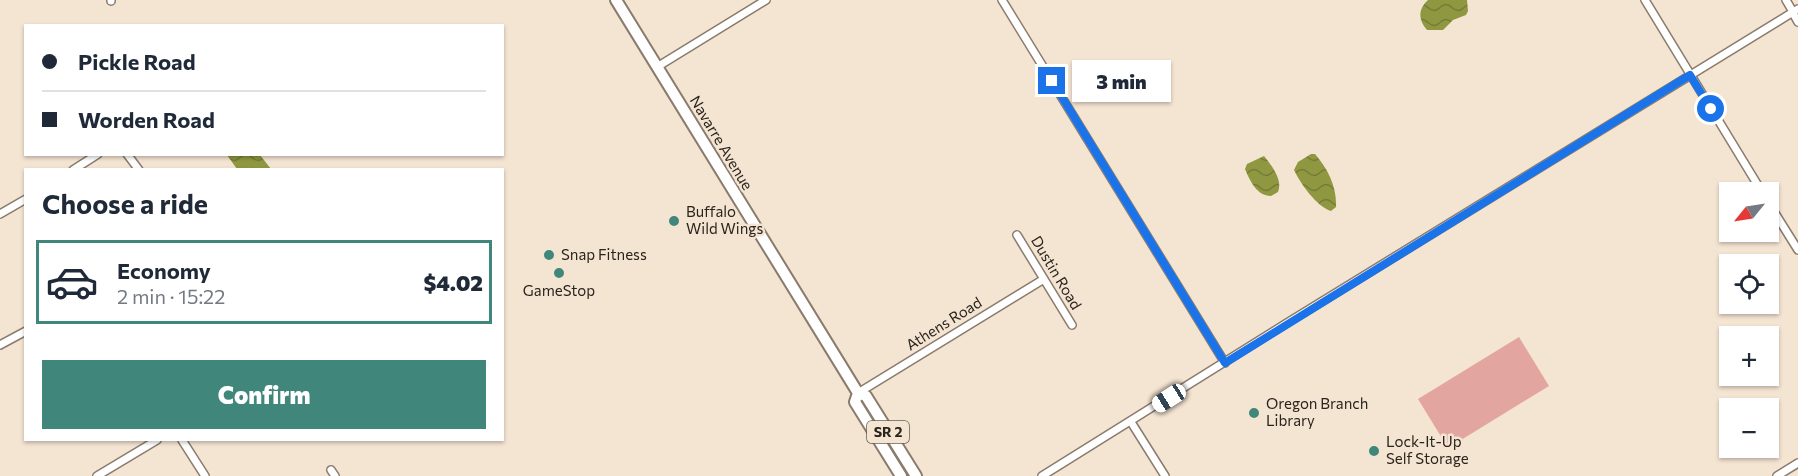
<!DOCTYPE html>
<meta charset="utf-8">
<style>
body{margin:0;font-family:Commissioner,sans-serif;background:#f2f2f3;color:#1f2937;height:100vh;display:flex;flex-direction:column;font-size:22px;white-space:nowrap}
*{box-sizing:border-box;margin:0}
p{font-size:20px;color:#747a83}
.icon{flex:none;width:33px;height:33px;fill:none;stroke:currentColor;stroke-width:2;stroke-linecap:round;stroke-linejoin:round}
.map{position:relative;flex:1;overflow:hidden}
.drawer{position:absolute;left:24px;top:168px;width:480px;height:273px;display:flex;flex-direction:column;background:#fff;border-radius:0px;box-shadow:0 2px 4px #0004}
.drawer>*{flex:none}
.guide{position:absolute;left:24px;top:24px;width:480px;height:132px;border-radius:0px;box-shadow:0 2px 4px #0004;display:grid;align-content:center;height:132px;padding:0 18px;background:#fff}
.needle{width:39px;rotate:240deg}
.controls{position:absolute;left:1719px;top:182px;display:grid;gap:12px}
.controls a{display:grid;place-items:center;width:60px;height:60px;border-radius:0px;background:#fff;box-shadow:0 2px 4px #0004;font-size:30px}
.end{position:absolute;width:27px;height:27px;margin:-14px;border:8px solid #1a73e8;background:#fff;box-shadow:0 0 0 3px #fff}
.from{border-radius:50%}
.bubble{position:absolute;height:42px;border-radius:0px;background:#fff;box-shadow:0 2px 4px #0004;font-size:20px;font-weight:800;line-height:42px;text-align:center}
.car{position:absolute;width:18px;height:36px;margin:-18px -9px;border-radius:8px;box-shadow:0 0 4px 2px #0007;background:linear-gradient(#fff 24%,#345 0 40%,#fff 0 76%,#345 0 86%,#fff 0)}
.guide b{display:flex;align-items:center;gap:21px;height:57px;font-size:22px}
.guide b+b{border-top:2px solid #e0e1e3}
.guide i{width:15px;height:15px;background:#1f2937}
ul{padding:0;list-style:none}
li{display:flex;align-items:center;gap:18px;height:84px;margin:0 12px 9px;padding:0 6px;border:3px solid #e0e1e3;border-radius:0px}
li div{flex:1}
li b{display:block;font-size:22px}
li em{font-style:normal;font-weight:800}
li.active{border-color:#41867b}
li>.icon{width:54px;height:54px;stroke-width:1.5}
h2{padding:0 18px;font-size:27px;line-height:72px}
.cta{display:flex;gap:12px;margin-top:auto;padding:12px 18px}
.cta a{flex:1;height:69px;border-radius:0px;background:#41867b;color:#fff;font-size:24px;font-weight:800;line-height:69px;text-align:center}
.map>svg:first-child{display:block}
.pitch{fill:#e3a5a0}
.water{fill:url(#water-waves)}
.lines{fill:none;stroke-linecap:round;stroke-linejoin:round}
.minor-casing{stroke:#8a7b6c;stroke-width:10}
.highway-casing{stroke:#8a7b6c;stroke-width:14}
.minor{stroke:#fff;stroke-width:7}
.highway{stroke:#fff;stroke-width:10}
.route{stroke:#1a73e8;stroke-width:8}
.poi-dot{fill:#41867b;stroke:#f4e4d2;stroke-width:2}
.labels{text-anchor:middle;stroke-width:5;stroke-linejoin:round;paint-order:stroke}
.shield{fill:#f4e4d2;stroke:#675e53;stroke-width:1.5}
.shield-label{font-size:14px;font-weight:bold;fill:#2a241d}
.street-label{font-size:15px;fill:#2a241d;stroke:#f4e4d2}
.poi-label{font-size:15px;fill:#2a241d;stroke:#f4e4d2;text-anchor:start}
</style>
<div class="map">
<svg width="1798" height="476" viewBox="0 0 1798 476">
<defs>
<pattern id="water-waves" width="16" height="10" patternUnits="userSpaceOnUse" patternTransform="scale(1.5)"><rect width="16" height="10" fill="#8f9840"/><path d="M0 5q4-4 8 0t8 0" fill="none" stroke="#757c35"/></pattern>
</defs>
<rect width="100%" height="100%" fill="#f4e4d2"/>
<path class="pitch" d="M1519,337L1549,386L1448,448L1418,399Z"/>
<path class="water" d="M1428,0H1467L1468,11L1466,15L1453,20L1443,30H1427C1418,20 1418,9 1428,0Z
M1311,154H1315C1328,169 1337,187 1336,207L1331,211C1317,207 1300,183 1294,170L1298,162Z
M227,155H260L271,169H237Z
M1264,156C1272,166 1283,180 1278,192L1271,196C1257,196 1250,181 1245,169L1247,164Z"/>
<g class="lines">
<g class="minor-casing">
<path id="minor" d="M111,0V1
M1002,0L1225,363
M1645,0L1762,192
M1786,0L1793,12
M1793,13L1798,22
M657,67L766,0
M127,154L139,170
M73,170L98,154
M1768,202L1798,250
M0,214L26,199
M1017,235L1072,325
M0,345L26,331
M858,393L1044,279
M1131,422L1165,476
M182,440L205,476
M331,470L335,476
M97,476L157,440
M1042,476L1287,323L1798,9
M1777,476L1798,463"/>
</g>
<g class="highway-casing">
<path id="highway" d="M616,0L858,393L866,396L916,476
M858,393L855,402L901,476"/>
</g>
<use href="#minor" class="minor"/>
<use href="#highway" class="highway"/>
</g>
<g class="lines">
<path class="route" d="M1052,81L1225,363L1690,75L1711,109"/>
</g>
<g class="poi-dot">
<circle cx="674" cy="221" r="6"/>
<circle cx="549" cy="255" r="6"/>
<circle cx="559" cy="273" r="6"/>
<circle cx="1254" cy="413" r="6"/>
<circle cx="1374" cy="451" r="6"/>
</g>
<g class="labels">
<rect class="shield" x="867" y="421" width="42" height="22" rx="4.5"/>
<g class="shield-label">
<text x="888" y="437">SR 2</text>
</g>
<g class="street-label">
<text transform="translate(721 143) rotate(59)" y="5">Navarre Avenue</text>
<text transform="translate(1056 273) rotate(59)" y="5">Dustin Road</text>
<text transform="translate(944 324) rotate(-32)" y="5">Athens Road</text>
</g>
<g class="poi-label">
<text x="686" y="217">Buffalo<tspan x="686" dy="17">Wild Wings</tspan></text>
<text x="561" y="260">Snap Fitness</text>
<text x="559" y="296" text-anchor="middle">GameStop</text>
<text x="1266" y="409">Oregon Branch<tspan x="1266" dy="17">Library</tspan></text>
<text x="1386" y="447">Lock-It-Up<tspan x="1386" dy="17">Self Storage</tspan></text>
</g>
</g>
</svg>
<div class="controls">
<a><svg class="needle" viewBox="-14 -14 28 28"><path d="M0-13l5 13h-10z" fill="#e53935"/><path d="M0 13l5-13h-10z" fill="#747a83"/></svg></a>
<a><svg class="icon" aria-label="locate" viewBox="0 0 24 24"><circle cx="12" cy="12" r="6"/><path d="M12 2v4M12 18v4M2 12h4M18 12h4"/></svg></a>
<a>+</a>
<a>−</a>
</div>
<i class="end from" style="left:1711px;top:109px"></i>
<i class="end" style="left:1052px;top:81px"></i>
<div class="bubble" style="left:1072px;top:60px;width:99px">3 min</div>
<i class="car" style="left:1169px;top:398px;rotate:238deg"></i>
<div class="guide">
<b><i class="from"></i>Pickle Road</b>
<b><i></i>Worden Road</b>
</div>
<section class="drawer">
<h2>Choose a ride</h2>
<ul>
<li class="active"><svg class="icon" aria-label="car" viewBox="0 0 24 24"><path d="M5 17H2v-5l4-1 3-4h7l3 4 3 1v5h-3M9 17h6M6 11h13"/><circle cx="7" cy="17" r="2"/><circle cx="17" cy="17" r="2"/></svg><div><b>Economy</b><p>2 min · 15:22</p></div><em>$4.02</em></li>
</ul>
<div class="cta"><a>Confirm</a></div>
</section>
</div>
